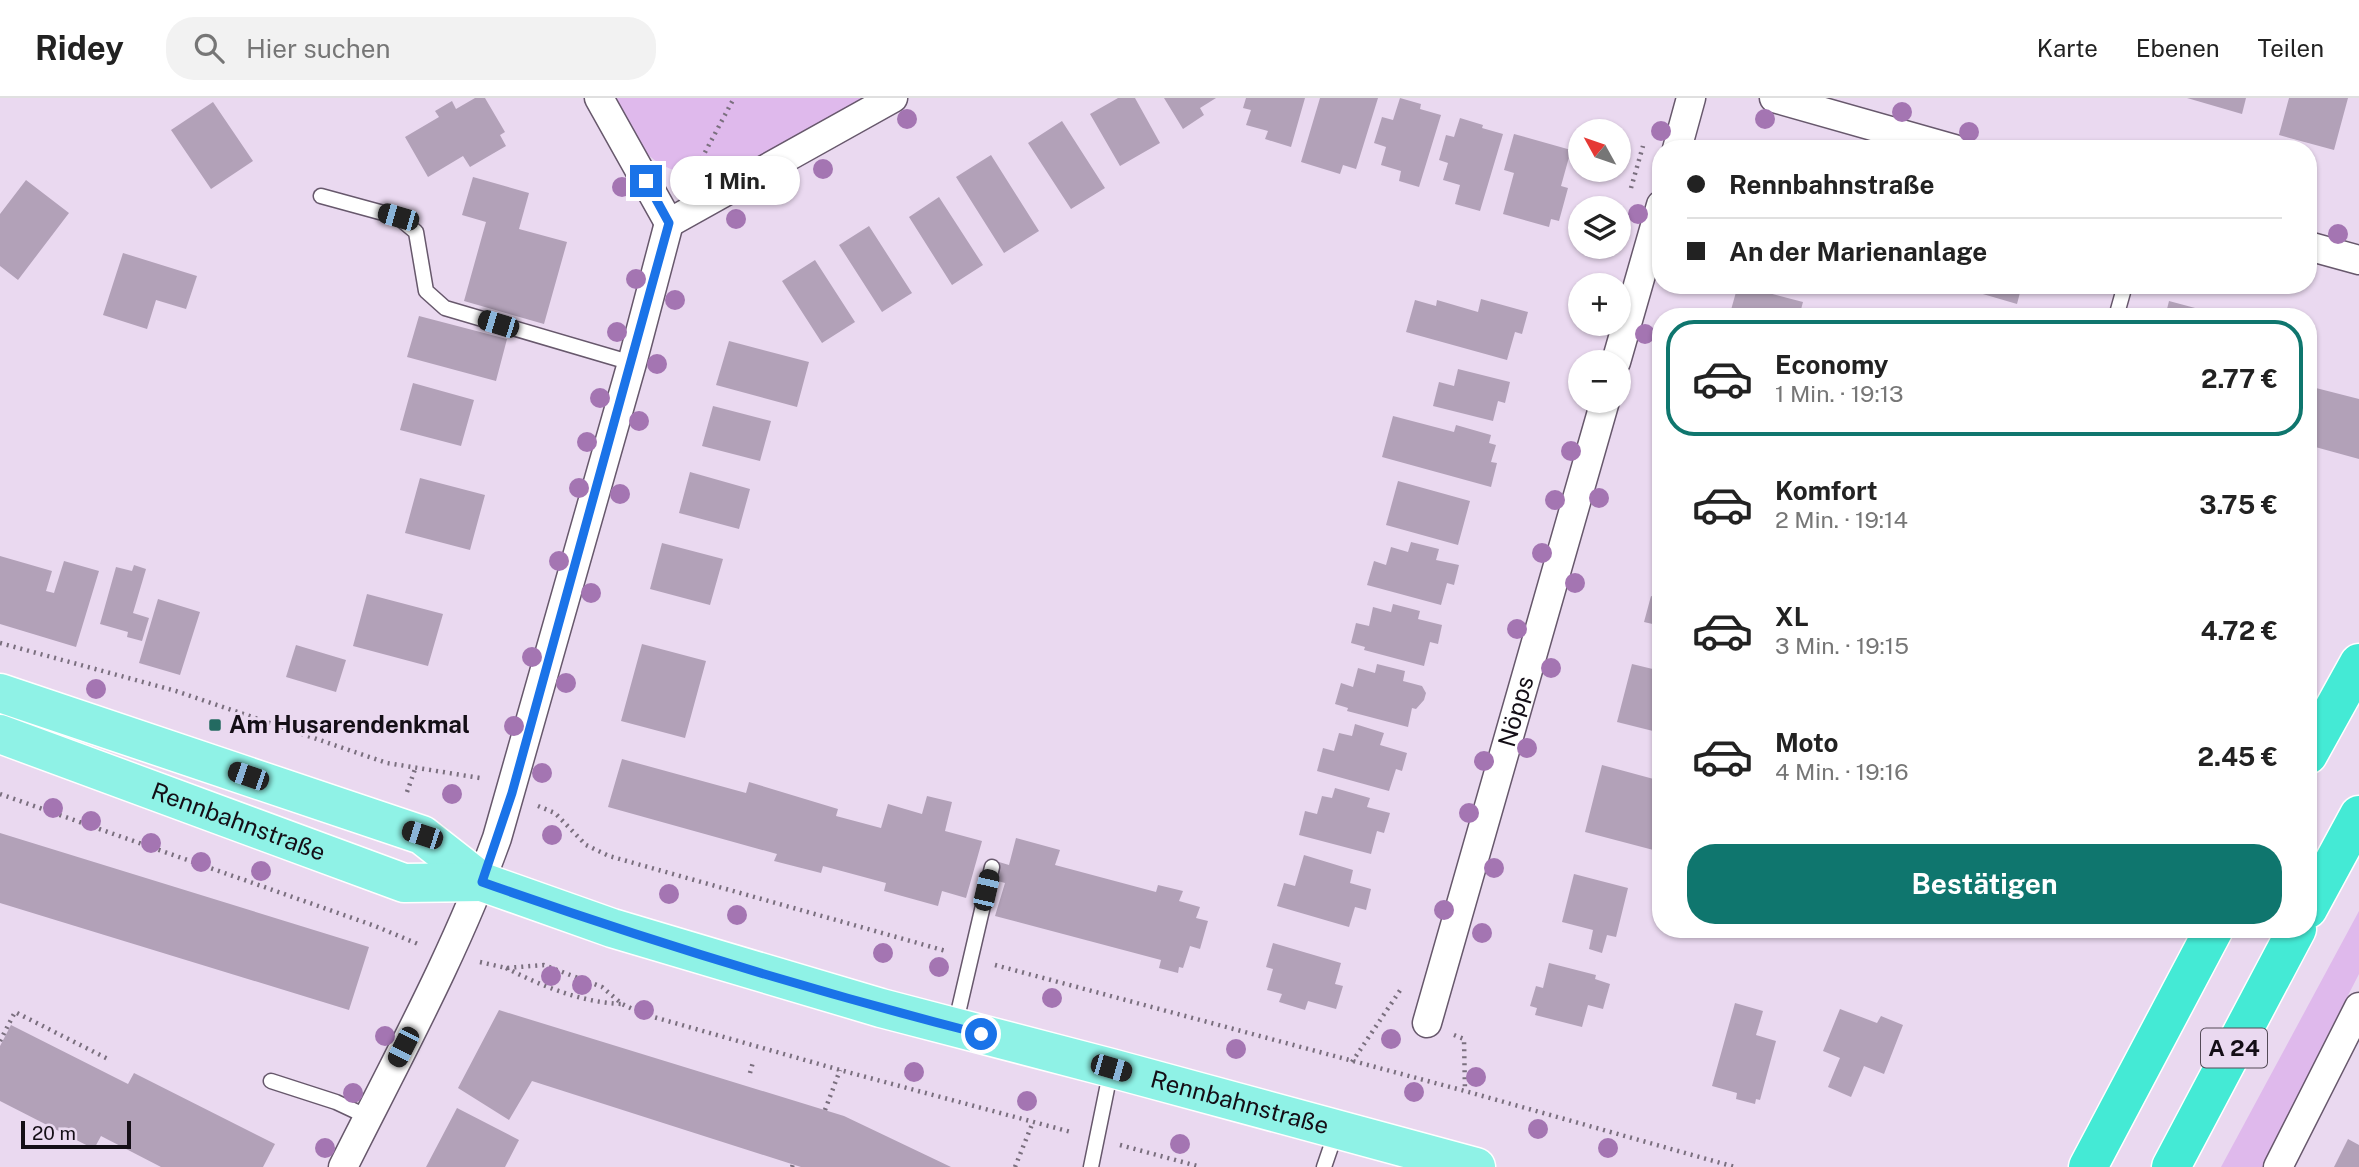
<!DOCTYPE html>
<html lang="de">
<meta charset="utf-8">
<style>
body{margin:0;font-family:"Public Sans",sans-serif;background:#f2f2f2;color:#222;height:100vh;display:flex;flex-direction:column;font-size:26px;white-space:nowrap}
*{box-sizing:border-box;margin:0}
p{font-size:23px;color:#767676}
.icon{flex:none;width:38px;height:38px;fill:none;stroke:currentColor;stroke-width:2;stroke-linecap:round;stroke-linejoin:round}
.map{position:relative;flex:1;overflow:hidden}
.details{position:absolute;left:1652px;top:210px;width:665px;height:630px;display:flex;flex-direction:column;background:#fff;border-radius:28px;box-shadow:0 2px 5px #0004}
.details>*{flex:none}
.guide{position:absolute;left:1652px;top:42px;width:665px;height:154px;border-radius:28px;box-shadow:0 2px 5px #0004;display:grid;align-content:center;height:154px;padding:0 35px;background:#fff}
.needle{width:46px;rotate:310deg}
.fabs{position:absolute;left:1568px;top:21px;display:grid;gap:14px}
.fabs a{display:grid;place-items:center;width:63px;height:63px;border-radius:50%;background:#fff;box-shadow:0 2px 5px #0004;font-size:35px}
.scale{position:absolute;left:21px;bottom:18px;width:110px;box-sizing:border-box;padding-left:7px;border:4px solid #140e16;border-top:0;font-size:19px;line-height:24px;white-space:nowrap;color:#140e16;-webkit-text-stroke:5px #ead9f0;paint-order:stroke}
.end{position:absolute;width:32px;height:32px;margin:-16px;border:9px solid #1a73e8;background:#fff;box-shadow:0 0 0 4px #fff}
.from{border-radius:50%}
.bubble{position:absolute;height:49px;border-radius:24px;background:#fff;box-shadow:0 2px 5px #0004;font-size:23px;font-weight:700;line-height:49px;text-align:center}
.car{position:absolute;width:21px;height:42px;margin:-21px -10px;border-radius:9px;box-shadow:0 0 5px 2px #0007;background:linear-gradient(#222 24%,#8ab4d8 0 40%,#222 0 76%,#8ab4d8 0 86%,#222 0)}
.guide b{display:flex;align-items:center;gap:24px;height:66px;font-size:26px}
.guide b+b{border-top:2px solid #e0e0e0}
.guide i{width:18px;height:18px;background:#222}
ul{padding:12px 0 0;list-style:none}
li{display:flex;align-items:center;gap:21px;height:116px;margin:0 14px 10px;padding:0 21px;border:4px solid transparent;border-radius:28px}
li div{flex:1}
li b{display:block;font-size:26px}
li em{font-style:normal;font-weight:700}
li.on{border-color:#0f766e}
li>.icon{width:63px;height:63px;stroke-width:1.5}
.primary-button{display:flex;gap:14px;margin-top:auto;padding:14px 35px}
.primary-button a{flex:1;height:80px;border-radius:28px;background:#0f766e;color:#fff;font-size:28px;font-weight:700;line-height:80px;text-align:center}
header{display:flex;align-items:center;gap:42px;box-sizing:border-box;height:98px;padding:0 35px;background:#fff;border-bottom:2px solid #e0e0e0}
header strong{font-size:33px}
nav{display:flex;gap:38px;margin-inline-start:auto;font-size:24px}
.search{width:490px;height:63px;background:#f2f2f2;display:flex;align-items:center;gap:18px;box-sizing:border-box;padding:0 24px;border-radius:28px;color:#767676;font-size:26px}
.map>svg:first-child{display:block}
.green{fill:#dfb9ec}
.building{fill:#b2a1b8}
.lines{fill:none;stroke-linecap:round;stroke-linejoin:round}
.service-casing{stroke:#67586c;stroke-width:17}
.minor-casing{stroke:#67586c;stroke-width:31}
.primary-casing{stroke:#fff;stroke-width:41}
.motorway-casing{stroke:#fff;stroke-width:41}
.path{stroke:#7a6f7e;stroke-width:4.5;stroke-dasharray:2 5;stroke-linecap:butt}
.service{stroke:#fff;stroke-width:14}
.minor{stroke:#fff;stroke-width:28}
.primary{stroke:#8ff2e6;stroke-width:38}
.motorway{stroke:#44ead5;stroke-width:38}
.tree{fill:#a475b2}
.route{stroke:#1a73e8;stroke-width:9}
.poi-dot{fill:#236a61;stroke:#ead9f0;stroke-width:2.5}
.labels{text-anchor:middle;stroke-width:6;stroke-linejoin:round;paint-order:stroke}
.shield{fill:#ead9f0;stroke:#544b57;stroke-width:2}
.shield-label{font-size:23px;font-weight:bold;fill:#140e16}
.street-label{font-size:24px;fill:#140e16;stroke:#ead9f0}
.poi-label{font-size:24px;font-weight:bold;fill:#140e16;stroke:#ead9f0;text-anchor:start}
</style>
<header>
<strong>Ridey</strong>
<div class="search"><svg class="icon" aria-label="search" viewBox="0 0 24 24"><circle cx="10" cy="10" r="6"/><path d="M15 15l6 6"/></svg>Hier suchen</div>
<nav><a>Karte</a><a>Ebenen</a><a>Teilen</a></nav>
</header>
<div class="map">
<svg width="2359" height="1069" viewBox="0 0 2359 1069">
<rect width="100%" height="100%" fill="#ead9f0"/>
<path class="green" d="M613,0H867L737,73C702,82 664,78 640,48C629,34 622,16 613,0Z
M2359,813V876L2320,952L2266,1069H2221Z"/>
<path class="building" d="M475,0H485L505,34L500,37L506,48L470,69L463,58L428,79L405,39L439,19L435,13L452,3L456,11Z
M1118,0H1135L1160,45L1120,68L1090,16Z
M1164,0H1216L1200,10L1204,17L1183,31Z
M1246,0H1305L1291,49L1265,41L1268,33L1246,27L1251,12L1243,10Z
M1320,0H1378L1356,71L1343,67L1340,76L1301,64Z
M1400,0L1421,6L1420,11L1441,17L1419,89L1399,83L1401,73L1381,67L1386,49L1374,45L1382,19L1393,22Z
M2187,0H2246L2242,16Z
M2289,0H2348L2334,52L2279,37Z
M213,4L253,63L211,91L171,32Z
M1460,20L1483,27L1482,30L1503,36L1480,113L1455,106L1460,87L1443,82L1448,65L1439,62L1446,37L1454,39Z
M1062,23L1105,90L1071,111L1028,45Z
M1514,36L1571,52L1561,88L1568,90L1559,123L1551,121L1549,129L1503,116L1514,75L1504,72Z
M991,57L1039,133L1004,155L956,79Z
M473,79L529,95L519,131L567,144L544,226L464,203L486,124L462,117Z
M26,82L69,115L18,182L0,168V116Z
M939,99L983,167L952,187L909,119Z
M869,128L912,195L882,214L839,147Z
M123,155L197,178L186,211L156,202L147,231L103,217Z
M815,162L855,224L822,245L782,183Z
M1738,187L1803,204L1799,219H1729Z
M1952,187H2022L2017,206Z
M1481,201L1528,214L1522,236L1515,234L1507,262L1406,234L1415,202L1436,208L1437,202L1478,214Z
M2169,203L2225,218V219H2165Z
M419,218L507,241L496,283L407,259Z
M729,243L809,264L797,309L716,287Z
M1458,271L1510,284L1505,305L1498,303L1493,323L1433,308L1439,284L1454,288Z
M413,285L474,302L461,348L400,332Z
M2312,289L2359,301V361L2308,347V304Z
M713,308L771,323L760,363L702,348Z
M1393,318L1454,334L1456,327L1491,337L1489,345L1496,347L1491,364L1497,365L1491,389L1382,359Z
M690,374L750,391L739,431L679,415Z
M420,380L485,397L470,452L405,435Z
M1398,383L1470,403L1458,447L1386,427Z
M1411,444L1439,451L1436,462L1459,467L1454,487L1447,485L1441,507L1367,487L1374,463L1386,467L1391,449L1408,454Z
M662,445L723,461L710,507L650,491Z
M0,458L52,473L46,493L54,495L64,463L99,473L76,549L0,526Z
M134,467L146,471L133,515L149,520L142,543L127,539L128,534L100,526L116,469L132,473Z
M1660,492L1661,493V528L1644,524L1651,498L1658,500Z
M367,496L443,516L428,568L353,548Z
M158,501L200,514L180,577L139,565Z
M1393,506L1420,513L1418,521L1442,527L1438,546L1430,544L1424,568L1364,552L1365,549L1351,545L1356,525L1369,528L1373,509L1391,514Z
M642,546L706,563L685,640L621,623Z
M296,547L346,562L336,594L286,579Z
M1377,566L1405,573L1403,583L1422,588L1426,595L1424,602L1416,611L1412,610L1408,629L1347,613L1348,610L1335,606L1341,585L1353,589L1358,570L1375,575Z
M1632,566L1661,573V635L1617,624Z
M1355,626L1384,635L1380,647L1407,655L1402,673L1396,671L1389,693L1317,673L1323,650L1334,653L1339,635L1352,638Z
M622,661L746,695L749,684L838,711L836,718L881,730L888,706L922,716L927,698L952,704L945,733L982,743L966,800L942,793L938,808L884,793L886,785L823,768L821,775L774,763L777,756L608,709Z
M1602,667L1661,683V754L1585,734Z
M1335,690L1370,700L1367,709L1390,715L1384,735L1377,733L1371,756L1299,737L1305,713L1317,716L1322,698L1332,700Z
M0,735L369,849L349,912L0,805Z
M1016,740L1060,752L1055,767L1156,794L1158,787L1183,793L1179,803L1200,809L1196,820L1208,823L1200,851L1190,848L1183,870L1179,869L1178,875L1159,870L1161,862L995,818L1005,785L994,782L999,764L1009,767Z
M1304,757L1353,772L1350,785L1371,791L1366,812L1355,809L1349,829L1277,808L1284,785L1295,788Z
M1574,776L1628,790L1616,839L1607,837L1602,855L1589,851L1593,832L1562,824Z
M1273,845L1341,865L1335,886L1343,888L1336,911L1308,903L1305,912L1279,904L1282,896L1267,892L1273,871L1266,869Z
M1549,865L1596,877L1595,881L1610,886L1603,911L1588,907L1582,929L1535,917L1537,910L1530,908L1536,888L1543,890Z
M1735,905L1763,913L1756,937L1776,943L1760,1002L1756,1001L1755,1006L1736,1001L1737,995L1712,988Z
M1840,911L1877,925L1881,918L1903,927L1884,976L1864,968L1851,999L1828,989L1840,960L1823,953Z
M499,912L844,1018L951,1069H801L532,983L509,1022L458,990Z
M11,927L128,986L134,975L275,1046L263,1069H161L101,1038L94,1051L0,1003V948Z
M457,1010L519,1042L505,1069H426Z
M2348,1041L2359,1047V1069H2334Z"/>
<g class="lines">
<g class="service-casing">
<path id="service" d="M321,98L398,119L416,134L426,193L445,210L632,265
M2116,219L2125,187
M955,928L992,769
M271,983L336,1004L368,1019
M1091,1069L1111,971
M1324,1069L1336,1034"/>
</g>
<g class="minor-casing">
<g id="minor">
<path d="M599,0L669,125"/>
<path d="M1774,0L1954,51"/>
<path d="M1677,51L1691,0"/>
<path d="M669,125L893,0"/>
<path d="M2308,148L2359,162"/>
<path d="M1616,264L1661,107"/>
<path id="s1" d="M1427,925L1605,303"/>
<path d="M343,1069C397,961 456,854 497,740L632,265L669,125"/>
<path d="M2278,1069L2359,909"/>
</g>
</g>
<g class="primary-casing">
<g id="primary">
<path id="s2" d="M0,595L422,737L482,784L612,830L881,910L1111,970L1476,1069"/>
<path id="s3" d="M0,636L404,785L482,784"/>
</g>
</g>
<g class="motorway-casing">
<path id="motorway" d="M2308,657L2359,565
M2308,811L2359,717
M2088,1069L2214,831
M2171,1069L2297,831"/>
</g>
<path class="path" d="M695,73L734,0
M1631,90L1643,48
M0,545L176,593L387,665L480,680
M407,694L415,671
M0,696L375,828L418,846
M538,708L555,715L586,747L609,758L946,853
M480,864L506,870L544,867L602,889L622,906L643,916L840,972L1071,1034
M995,867L1465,993L1735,1069
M506,870C542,888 580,904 621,906
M1454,937L1464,941L1465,993
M0,943L15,914L110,962
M1352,964L1401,891
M750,975L753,964
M825,1012L840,972
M1120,1047L1201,1069
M792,1069L793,1066
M1015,1069L1033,1024"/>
<use href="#service" class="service"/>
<use href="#minor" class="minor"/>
<use href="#primary" class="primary"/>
<use href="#motorway" class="motorway"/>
</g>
<g class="tree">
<circle cx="1902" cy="14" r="10"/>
<circle cx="907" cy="21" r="10"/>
<circle cx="1765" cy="21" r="10"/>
<circle cx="1661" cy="33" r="10"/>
<circle cx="1969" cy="34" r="10"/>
<circle cx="823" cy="71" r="10"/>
<circle cx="622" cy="89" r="10"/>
<circle cx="1638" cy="116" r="10"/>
<circle cx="736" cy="121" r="10"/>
<circle cx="2338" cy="136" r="10"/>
<circle cx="636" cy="181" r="10"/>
<circle cx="675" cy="202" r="10"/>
<circle cx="617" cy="234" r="10"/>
<circle cx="1645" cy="236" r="10"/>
<circle cx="657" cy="266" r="10"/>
<circle cx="600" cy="300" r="10"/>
<circle cx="639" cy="323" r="10"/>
<circle cx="587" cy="344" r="10"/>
<circle cx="1571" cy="353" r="10"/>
<circle cx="579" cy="390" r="10"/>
<circle cx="620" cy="396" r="10"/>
<circle cx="1599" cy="400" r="10"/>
<circle cx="1555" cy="402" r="10"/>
<circle cx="1542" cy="455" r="10"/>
<circle cx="559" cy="463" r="10"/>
<circle cx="1575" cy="485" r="10"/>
<circle cx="591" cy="495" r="10"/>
<circle cx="1517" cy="531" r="10"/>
<circle cx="532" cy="559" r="10"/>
<circle cx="1551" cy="570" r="10"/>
<circle cx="566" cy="585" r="10"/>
<circle cx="96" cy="591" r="10"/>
<circle cx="514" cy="628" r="10"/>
<circle cx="1527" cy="650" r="10"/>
<circle cx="1484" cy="663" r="10"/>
<circle cx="542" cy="675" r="10"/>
<circle cx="452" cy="696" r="10"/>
<circle cx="53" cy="710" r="10"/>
<circle cx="1469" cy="715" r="10"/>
<circle cx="91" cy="723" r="10"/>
<circle cx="552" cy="737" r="10"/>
<circle cx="151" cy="745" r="10"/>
<circle cx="201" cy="764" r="10"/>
<circle cx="1494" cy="770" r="10"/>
<circle cx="261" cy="773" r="10"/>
<circle cx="669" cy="796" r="10"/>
<circle cx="1444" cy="812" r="10"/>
<circle cx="737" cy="817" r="10"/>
<circle cx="1482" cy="835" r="10"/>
<circle cx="883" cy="855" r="10"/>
<circle cx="939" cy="869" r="10"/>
<circle cx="551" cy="878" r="10"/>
<circle cx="582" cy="887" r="10"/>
<circle cx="1052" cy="900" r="10"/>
<circle cx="644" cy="912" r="10"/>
<circle cx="385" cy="938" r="10"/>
<circle cx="1391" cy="941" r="10"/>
<circle cx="1236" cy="951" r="10"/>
<circle cx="914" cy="974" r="10"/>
<circle cx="1476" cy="979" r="10"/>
<circle cx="1414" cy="994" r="10"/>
<circle cx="353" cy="995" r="10"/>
<circle cx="1027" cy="1003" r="10"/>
<circle cx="1538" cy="1031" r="10"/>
<circle cx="1180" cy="1046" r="10"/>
<circle cx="325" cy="1050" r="10"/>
<circle cx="1608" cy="1050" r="10"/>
</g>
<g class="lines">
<path class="route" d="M646,83L669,125L512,695L482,784C646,842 812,893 981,936"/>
</g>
<rect class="poi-dot" x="208" y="620" width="14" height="14" rx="3.5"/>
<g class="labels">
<rect class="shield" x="2201" y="930.5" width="66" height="39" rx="5"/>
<g class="shield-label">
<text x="2234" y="958">A 24</text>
</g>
<g class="street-label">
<text dy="8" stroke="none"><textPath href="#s1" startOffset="324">Nöpps</textPath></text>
<text dy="8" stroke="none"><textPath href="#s3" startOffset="254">Rennbahnstraße</textPath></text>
<text dy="8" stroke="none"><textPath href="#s2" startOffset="1311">Rennbahnstraße</textPath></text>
</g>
<g class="poi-label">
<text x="229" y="635">Am Husarendenkmal</text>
</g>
</g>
</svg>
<div class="fabs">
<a><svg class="needle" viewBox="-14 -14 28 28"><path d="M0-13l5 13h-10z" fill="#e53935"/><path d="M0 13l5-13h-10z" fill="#767676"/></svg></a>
<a><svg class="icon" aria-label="layers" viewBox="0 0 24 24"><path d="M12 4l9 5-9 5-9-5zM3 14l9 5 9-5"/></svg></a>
<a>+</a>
<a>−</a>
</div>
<div class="scale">20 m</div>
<i class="end from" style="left:981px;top:936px"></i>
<i class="end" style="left:646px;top:83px"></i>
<div class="bubble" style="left:670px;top:58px;width:130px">1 Min.</div>
<i class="car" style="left:398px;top:119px;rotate:286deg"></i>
<i class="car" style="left:498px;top:226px;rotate:287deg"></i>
<i class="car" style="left:248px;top:678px;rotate:289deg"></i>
<i class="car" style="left:422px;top:737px;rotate:288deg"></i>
<i class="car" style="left:986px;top:792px;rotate:13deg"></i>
<i class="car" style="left:403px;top:949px;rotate:207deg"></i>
<i class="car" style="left:1111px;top:970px;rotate:106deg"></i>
<div class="guide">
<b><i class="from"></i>Rennbahnstraße</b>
<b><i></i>An der Marienanlage</b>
</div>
<section class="details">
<ul>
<li class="on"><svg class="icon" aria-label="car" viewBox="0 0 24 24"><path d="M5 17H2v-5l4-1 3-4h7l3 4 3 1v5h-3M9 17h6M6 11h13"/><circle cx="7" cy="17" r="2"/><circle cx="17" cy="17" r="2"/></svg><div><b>Economy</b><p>1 Min. · 19:13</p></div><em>2.77 €</em></li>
<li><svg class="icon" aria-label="car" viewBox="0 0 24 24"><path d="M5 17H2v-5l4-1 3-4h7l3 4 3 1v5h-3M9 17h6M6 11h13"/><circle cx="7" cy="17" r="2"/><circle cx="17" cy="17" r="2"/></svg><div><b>Komfort</b><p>2 Min. · 19:14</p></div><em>3.75 €</em></li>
<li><svg class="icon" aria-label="car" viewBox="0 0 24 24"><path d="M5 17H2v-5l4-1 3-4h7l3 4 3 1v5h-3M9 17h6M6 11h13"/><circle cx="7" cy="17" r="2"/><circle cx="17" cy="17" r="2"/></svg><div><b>XL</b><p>3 Min. · 19:15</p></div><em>4.72 €</em></li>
<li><svg class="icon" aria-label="car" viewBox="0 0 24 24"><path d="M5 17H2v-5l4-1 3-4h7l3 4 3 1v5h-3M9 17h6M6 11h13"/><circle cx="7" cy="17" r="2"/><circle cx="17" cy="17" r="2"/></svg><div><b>Moto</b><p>4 Min. · 19:16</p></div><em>2.45 €</em></li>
</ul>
<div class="primary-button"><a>Bestätigen</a></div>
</section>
</div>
